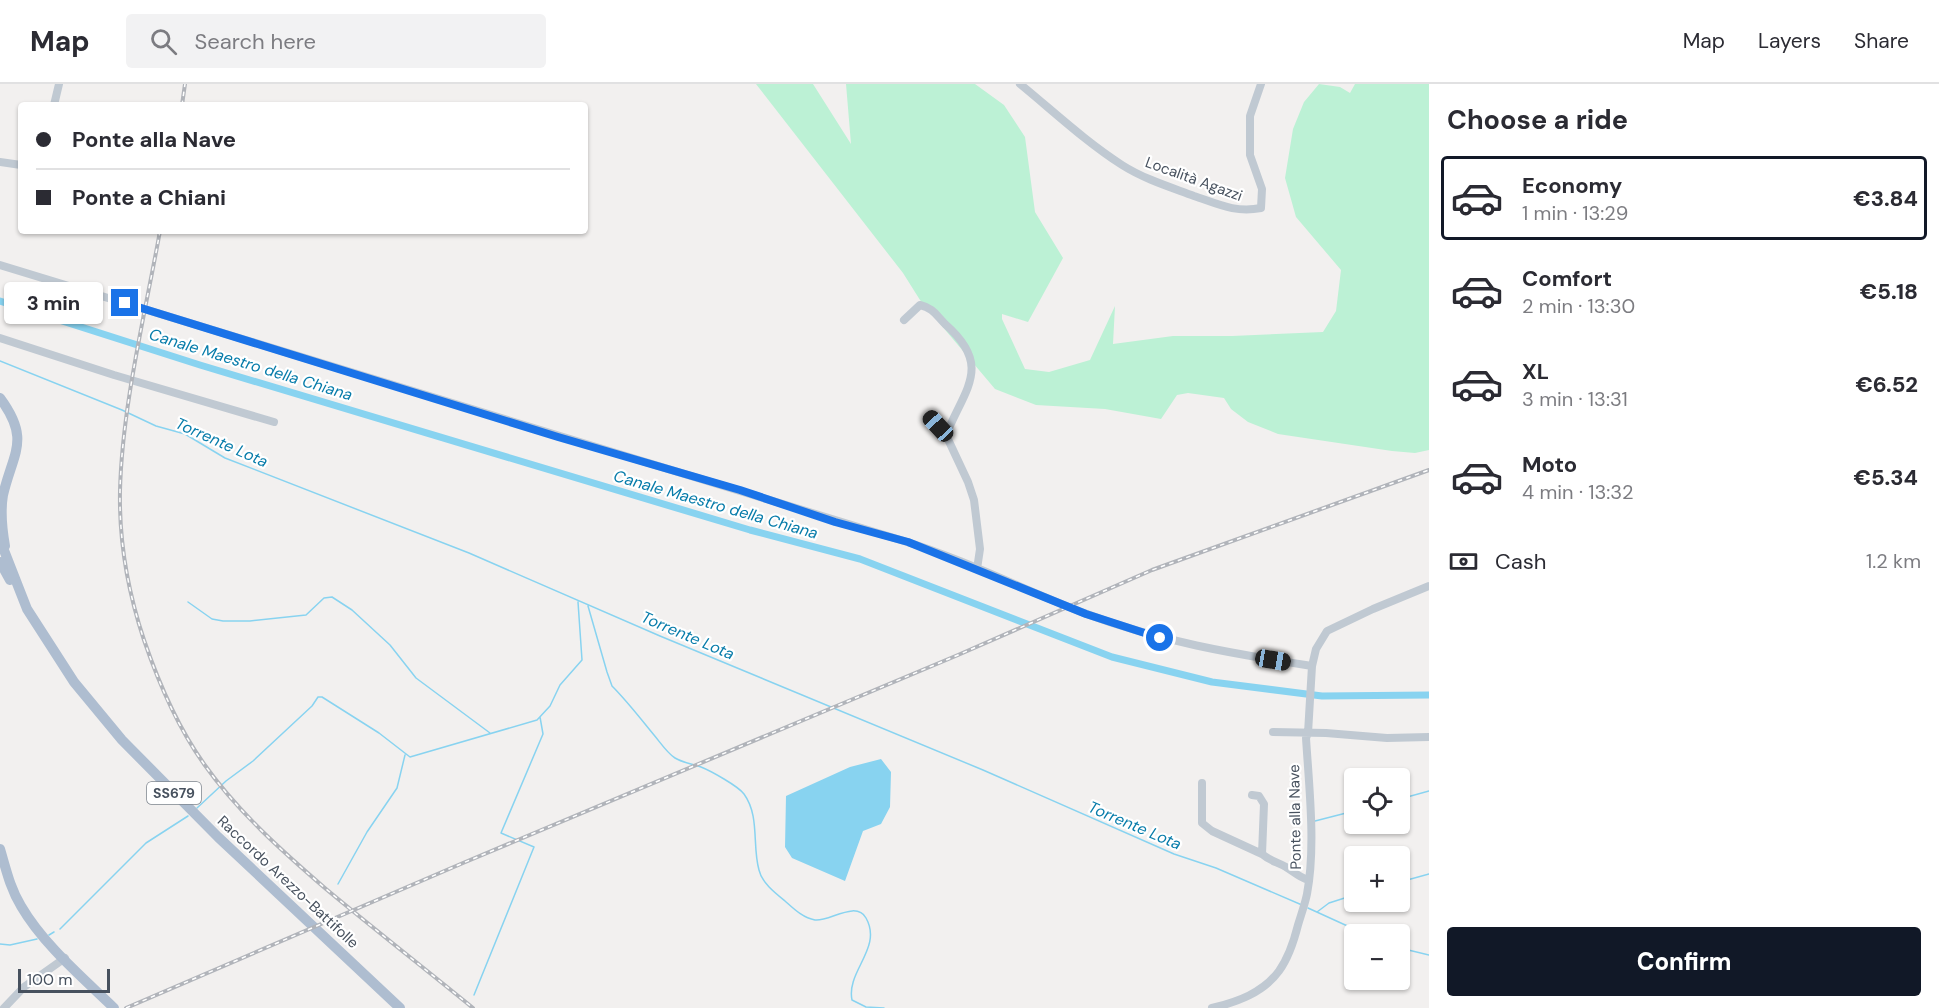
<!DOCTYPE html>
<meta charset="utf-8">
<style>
body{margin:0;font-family:"DM Sans",sans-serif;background:#f2f2f3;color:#2b2b33;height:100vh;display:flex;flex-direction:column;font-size:22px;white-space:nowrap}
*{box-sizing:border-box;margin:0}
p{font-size:20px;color:#7c7c81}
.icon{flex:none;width:33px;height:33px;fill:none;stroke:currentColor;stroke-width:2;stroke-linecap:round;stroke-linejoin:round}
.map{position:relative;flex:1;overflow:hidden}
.drawer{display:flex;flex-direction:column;background:#fff;width:510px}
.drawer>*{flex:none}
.guide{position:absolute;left:18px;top:18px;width:570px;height:132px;border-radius:6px;box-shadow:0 2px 4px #0004;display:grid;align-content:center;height:132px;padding:0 18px;background:#fff}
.buttons{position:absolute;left:1344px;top:684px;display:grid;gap:12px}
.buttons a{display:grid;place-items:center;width:66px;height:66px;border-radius:6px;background:#fff;box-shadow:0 2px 4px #0004;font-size:30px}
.scale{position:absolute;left:18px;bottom:15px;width:92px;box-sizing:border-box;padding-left:6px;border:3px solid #47515e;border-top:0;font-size:16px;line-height:21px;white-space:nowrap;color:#47515e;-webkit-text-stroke:4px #fff;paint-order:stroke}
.end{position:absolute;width:27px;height:27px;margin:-14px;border:8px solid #1a73e8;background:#fff;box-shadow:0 0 0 3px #fff}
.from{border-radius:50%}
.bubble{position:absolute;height:42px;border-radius:6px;background:#fff;box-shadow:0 2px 4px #0004;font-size:20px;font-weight:800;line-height:42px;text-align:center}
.car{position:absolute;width:18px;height:36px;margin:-18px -9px;border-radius:8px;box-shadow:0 0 4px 2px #0007;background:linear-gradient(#222 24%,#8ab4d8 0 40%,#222 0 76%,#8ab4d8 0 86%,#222 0)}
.guide b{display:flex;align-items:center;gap:21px;height:57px;font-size:22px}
.guide b+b{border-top:2px solid #e1e1e2}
.guide i{width:15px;height:15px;background:#2b2b33}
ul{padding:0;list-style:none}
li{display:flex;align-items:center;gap:18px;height:84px;margin:0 12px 9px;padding:0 6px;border:3px solid transparent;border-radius:6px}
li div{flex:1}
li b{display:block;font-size:22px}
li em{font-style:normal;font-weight:800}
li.current{border-color:#111827}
li>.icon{width:54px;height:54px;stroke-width:1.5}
h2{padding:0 18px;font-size:27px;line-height:72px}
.pay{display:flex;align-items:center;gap:15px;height:66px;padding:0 18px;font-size:22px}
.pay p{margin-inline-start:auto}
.primary-button{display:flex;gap:12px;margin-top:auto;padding:12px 18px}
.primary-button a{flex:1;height:69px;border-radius:6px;background:#111827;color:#fff;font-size:24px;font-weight:800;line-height:69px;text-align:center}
header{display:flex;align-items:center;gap:36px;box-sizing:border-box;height:84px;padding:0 30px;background:#fff;border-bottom:2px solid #e1e1e2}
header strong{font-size:28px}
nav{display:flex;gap:33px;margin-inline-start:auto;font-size:21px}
.search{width:420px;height:54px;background:#f2f2f3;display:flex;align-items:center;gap:15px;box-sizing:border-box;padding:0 21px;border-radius:6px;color:#7c7c81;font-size:22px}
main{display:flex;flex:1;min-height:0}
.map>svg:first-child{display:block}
.green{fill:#bcf1d5}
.water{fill:#88d3f0}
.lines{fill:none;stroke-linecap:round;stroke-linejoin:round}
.stream{stroke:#88d3f0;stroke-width:1.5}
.canal{stroke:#88d3f0;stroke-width:7}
.minor{stroke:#c0c9d2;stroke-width:8}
.major{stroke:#aebdd0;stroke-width:10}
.rail-casing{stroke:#b1b4ba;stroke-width:4}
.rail{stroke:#fff;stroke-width:1.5;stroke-dasharray:4.5;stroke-linecap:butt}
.route{stroke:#1a73e8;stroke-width:8}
.labels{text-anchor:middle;stroke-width:4.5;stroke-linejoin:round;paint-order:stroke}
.shield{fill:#fff;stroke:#7e858e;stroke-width:1.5}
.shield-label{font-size:14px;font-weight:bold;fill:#47515e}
.street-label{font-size:15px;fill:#47515e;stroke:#fff}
.water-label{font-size:16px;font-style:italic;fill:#077caa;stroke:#fff}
</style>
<header>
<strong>Map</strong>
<div class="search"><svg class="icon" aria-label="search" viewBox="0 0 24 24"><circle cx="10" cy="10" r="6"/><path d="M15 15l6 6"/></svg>Search here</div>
<nav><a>Map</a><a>Layers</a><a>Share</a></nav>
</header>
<main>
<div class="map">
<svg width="1429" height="924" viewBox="0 0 1429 924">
<rect width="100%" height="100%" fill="#f2f0ef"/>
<path class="green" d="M756,0H813L851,60L846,0H975L1004,21L1025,53L1035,128L1063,174L1028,238L1002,230V235L1025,285L1049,288L1090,276L1115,222L1113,260L1173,252H1232L1323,248L1336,227L1341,186L1296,133L1285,94L1293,45L1304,18L1319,0L1340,3L1350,9L1355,0H1429V366L1415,369L1392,367L1278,350L1248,338L1231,325L1224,314L1188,309L1177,311L1161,335L1105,325L1036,321L995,305L920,216L903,189Z"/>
<path class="water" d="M881,675L891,688L890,723L881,740L863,747L845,797L792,774L785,763L786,712L850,683Z"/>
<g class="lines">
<path class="stream" d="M0,277L122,326L156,342L185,350L225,374L469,469L660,552L983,686L1174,770L1216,784L1302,821
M188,518L212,535L223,537H250L306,531L324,514L332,513L352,526L390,561L416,594L490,649
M588,522L607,588L612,602C627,617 640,634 654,651C660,658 667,669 675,674C683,679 693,680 701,683C711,687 738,702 744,710C760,732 752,762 759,786C762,799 775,809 785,817C794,825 803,834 815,836C829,838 856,816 866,834C883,864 846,887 852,916L866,923L884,924
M1400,715L1429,707
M197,724L226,697L253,677L312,622L318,613H322L379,649L410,673L537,636L550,622L560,601L582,576L578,518
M1315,737L1354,727
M1400,798L1429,790
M338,800L367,748L397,704L405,671
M1308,824L1365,850
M1317,828L1329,819L1354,811
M60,845L146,759L188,732
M49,851L54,848
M0,860L10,861L37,855
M1400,864L1429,871
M474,911L534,763L501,749L543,650L540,633"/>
<path class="canal" d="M0,217L200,281L750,446L860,475L1112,573L1212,598L1322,612L1429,611"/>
<path class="minor" d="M1020,0C1053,27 1086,58 1122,81C1144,95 1170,103 1194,112C1218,120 1235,129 1261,124L1262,105L1250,71V32L1261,0
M54,21L59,0
M0,78L21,81
M0,181C302,273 603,366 904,457C966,476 1024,506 1084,529C1158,557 1234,570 1312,582
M904,236L920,221C933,224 936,231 945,240C993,282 965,304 946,351
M0,254L114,291L274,338
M929,333L946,351L968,398L974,416L980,465L977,485
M1273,648L1326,649L1387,654L1429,653
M1202,699V739L1212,747L1262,770
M1252,711L1259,712L1264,720L1262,770C1270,777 1277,778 1286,783C1294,788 1299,793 1308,796
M4,924L24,903L65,874
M1212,924C1237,918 1263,909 1279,887C1289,873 1294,857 1298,841C1301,831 1305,820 1307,810C1316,763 1309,702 1306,654L1308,649L1312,582L1316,565L1327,547L1373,525L1429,502"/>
<path class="major" d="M0,314C31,356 13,368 3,411C0,429 2,445 5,462
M0,456L27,525L74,598L122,656L218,753L400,924
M0,478L10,496
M0,765C6,785 10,804 21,822C43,860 82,893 114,924"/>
<g class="rail-casing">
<path id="rail" d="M182,21L185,0
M160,147C145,230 122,323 120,407C119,457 128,508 144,556C159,600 177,642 204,680C238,728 282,767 326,805C374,845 424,884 473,924
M126,924L463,779L958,571L1152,486L1429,386"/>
</g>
<use href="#rail" class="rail"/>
</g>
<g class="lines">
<path class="route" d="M125,219L558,353L740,406L835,438L908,458L1086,530L1160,554"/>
</g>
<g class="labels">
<rect class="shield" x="147" y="698" width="54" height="22" rx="4.5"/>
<g class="shield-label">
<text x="174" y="714">SS679</text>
</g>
<g class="street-label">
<text transform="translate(1194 95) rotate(20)" y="5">Località Agazzi</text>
<text transform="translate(1295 733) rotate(-91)" y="5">Ponte alla Nave</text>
<text transform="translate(288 798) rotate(43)" y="5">Raccordo Arezzo-Battifolle</text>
</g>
<g class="water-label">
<text transform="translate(251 280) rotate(17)" y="6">Canale Maestro della Chiana</text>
<text transform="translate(222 358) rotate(24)" y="6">Torrente Lota</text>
<text transform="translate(716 420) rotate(16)" y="6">Canale Maestro della Chiana</text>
<text transform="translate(688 551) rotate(23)" y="6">Torrente Lota</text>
<text transform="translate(1135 741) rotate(23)" y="6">Torrente Lota</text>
</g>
</g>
</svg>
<div class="buttons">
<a><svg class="icon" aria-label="locate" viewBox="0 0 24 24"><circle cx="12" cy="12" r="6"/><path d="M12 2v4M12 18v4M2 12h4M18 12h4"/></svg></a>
<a>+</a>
<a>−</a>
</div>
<div class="scale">100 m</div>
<i class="end from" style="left:1160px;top:554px"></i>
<i class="end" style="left:125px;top:219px"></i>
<div class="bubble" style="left:4px;top:198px;width:99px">3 min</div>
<i class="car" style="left:938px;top:342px;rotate:317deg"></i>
<i class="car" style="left:1273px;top:576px;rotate:100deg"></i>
<div class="guide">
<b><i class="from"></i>Ponte alla Nave</b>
<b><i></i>Ponte a Chiani</b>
</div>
</div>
<section class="drawer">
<h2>Choose a ride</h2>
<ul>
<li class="current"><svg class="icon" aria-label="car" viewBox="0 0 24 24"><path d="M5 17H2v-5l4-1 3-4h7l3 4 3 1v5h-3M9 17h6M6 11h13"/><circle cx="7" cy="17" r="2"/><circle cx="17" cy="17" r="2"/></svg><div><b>Economy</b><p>1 min · 13:29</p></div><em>€3.84</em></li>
<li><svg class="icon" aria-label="car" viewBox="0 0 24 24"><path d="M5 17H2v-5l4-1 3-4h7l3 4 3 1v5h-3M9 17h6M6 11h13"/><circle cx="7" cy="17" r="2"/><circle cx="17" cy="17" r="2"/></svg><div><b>Comfort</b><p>2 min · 13:30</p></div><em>€5.18</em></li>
<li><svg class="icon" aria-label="car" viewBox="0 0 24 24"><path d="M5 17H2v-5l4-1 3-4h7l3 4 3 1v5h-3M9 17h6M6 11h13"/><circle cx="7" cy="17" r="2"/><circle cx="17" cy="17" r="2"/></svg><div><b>XL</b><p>3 min · 13:31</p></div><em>€6.52</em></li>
<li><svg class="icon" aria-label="car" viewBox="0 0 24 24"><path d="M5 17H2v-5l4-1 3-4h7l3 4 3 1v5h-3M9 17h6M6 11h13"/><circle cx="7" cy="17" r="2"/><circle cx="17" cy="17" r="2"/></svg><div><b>Moto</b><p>4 min · 13:32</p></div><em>€5.34</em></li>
</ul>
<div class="pay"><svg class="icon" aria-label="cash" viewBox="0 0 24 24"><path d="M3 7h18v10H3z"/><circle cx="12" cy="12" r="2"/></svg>Cash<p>1.2 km</p></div>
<div class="primary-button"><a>Confirm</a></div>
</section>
</main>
